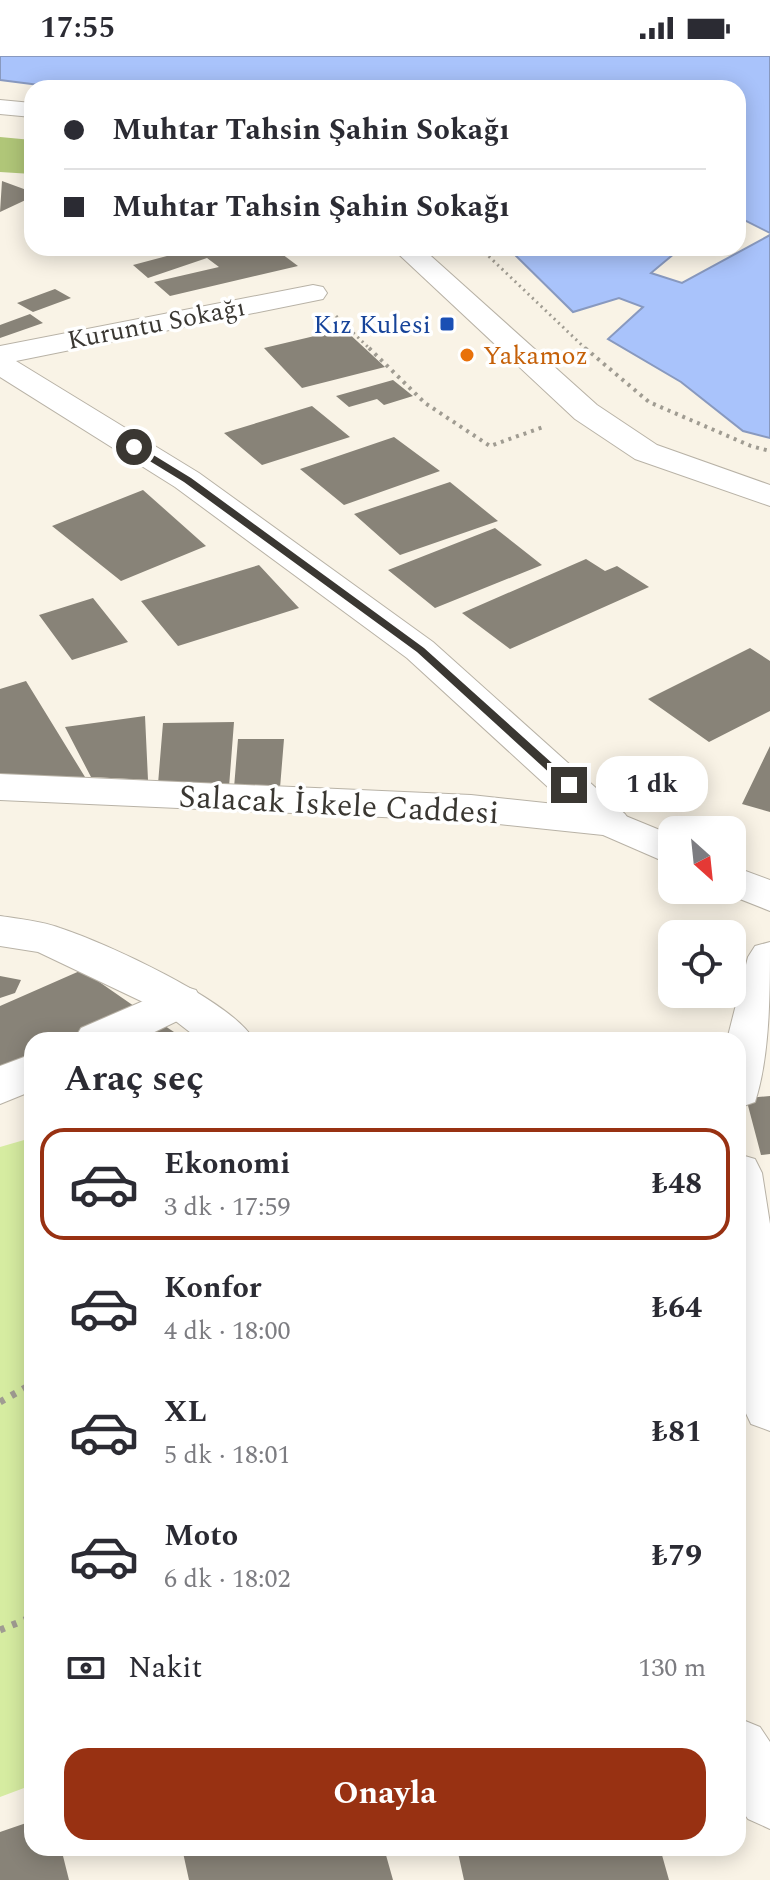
<!DOCTYPE html>
<html lang="tr">
<meta charset="utf-8">
<style>
body{margin:0;font-family:Spectral,serif;background:#f2f2f3;color:#2b2b33;height:100vh;display:flex;flex-direction:column;font-size:30px;white-space:nowrap}
*{box-sizing:border-box;margin:0}
p{font-size:26px;color:#7c7c81}
.icon{flex:none;width:44px;height:44px;fill:none;stroke:currentColor;stroke-width:2;stroke-linecap:round;stroke-linejoin:round}
.map{position:relative;flex:1;overflow:hidden}
.sheet{position:absolute;left:24px;top:976px;width:722px;height:824px;display:flex;flex-direction:column;background:#fff;border-radius:24px;box-shadow:0 4px 20px #0003}
.sheet>*{flex:none}
.banner{position:absolute;left:24px;top:24px;width:722px;height:176px;border-radius:24px;box-shadow:0 4px 20px #0003;display:grid;align-content:center;height:176px;padding:0 40px;background:#fff}
.needle{width:52px;rotate:153deg}
.buttons{position:absolute;left:658px;top:760px;display:grid;gap:16px}
.buttons a{display:grid;place-items:center;width:88px;height:88px;border-radius:16px;background:#fff;box-shadow:0 4px 20px #0003;font-size:40px}
.end{position:absolute;width:36px;height:36px;margin:-18px;border:10px solid #3a3732;background:#fff;box-shadow:0 0 0 4px #fff}
.from{border-radius:50%}
.bubble{position:absolute;height:56px;border-radius:24px;background:#fff;box-shadow:0 4px 20px #0003;font-size:26px;font-weight:700;line-height:56px;text-align:center}
.banner b{display:flex;align-items:center;gap:28px;height:76px;font-size:30px}
.banner b+b{border-top:2px solid #e1e1e2}
.banner i{width:20px;height:20px;background:#2b2b33}
ul{padding:0;list-style:none}
li{display:flex;align-items:center;gap:24px;height:112px;margin:0 16px 12px;padding:0 24px;border:4px solid transparent;border-radius:24px}
li div{flex:1}
li b{display:block;font-size:30px}
li em{font-style:normal;font-weight:700}
li.selected{border-color:#983112}
li>.icon{width:72px;height:72px;stroke-width:1.5}
h2{padding:0 40px;font-size:36px;line-height:96px}
.pay{display:flex;align-items:center;gap:20px;height:88px;padding:0 40px;font-size:30px}
.pay p{margin-inline-start:auto}
.cta{display:flex;gap:16px;margin-top:auto;padding:16px 40px}
.cta a{flex:1;height:92px;border-radius:24px;background:#983112;color:#fff;font-size:32px;font-weight:700;line-height:92px;text-align:center}
.status{display:flex;justify-content:space-between;align-items:center;height:56px;padding:0 40px;background:#fff;direction:ltr}
.status svg{height:22px;fill:currentColor}
.map>svg:first-child{display:block}
.green{fill:#d6eca1}
.forest{fill:#b0c678}
.water{fill:#a9c3fb;stroke:#8899bf;stroke-width:2}
.building{fill:#888378}
.lines{fill:none;stroke-linecap:round;stroke-linejoin:round}
.street-casing{stroke:#b8b2a6;stroke-width:2}
.secondary-casing{stroke:#b8b2a6;stroke-width:2}
.primary-casing{stroke:#b8b2a6;stroke-width:2}
.path-far2{stroke:#a09c92;stroke-width:3;stroke-dasharray:2 4;stroke-linecap:butt}
.path-far1{stroke:#a09c92;stroke-width:4;stroke-dasharray:3 5;stroke-linecap:butt}
.path{stroke:#a09c92;stroke-width:7;stroke-dasharray:5 8;stroke-linecap:butt}
.street{fill:#fff;fill-rule:evenodd}
.secondary{fill:#fff;fill-rule:evenodd}
.primary{fill:#fff;fill-rule:evenodd}
.route{fill:#3a3732}
.transit-dot{fill:#1a4fb4;stroke:#fff;stroke-width:3}
.food-dot{fill:#e8710a;stroke:#fff;stroke-width:3}
.labels{text-anchor:middle;stroke-width:7;stroke-linejoin:round;paint-order:stroke}
.far-street-label{font-size:26px;fill:#3a3732;stroke:#fff}
.far-transit-label{font-size:26px;fill:#164399;stroke:#fff;text-anchor:end}
.far-food-label{font-size:26px;fill:#c56008;stroke:#fff;text-anchor:start}
.street-label{font-size:32px;fill:#3a3732;stroke:#fff}
</style>
<div class="status"><b>17:55</b><svg viewBox="0 0 49 12"><path d="M0 12V9h3v3zM5 12V6h3v6zM10 12V3h3v9zM15 12V0h3v12zM26 1h20v11H26zM47 4h2v5h-2z"/></svg></div>
<div class="map">
<svg width="770" height="1824" viewBox="0 0 770 1824">
<rect width="100%" height="100%" fill="#f9f3e6"/>
<path class="green" d="M31,1082L32,1729L0,1741V1091Z"/>
<path class="forest" d="M0,81L32,84V118L0,116Z"/>
<path class="water" d="M0,0H770V177L738,161V32H63L0,24Z
M770,179V382L743,375L681,326L608,283L643,251L619,242L573,256L508,192H681L651,217L682,227Z"/>
<path class="building" d="M2,125L32,136V141L0,156Z
M197,192H274L298,210L170,240L154,226L219,211L207,202L148,222L133,209Z
M55,233L71,242L33,256L17,247Z
M30,258L43,267L0,282V269Z
M344,273L385,311L302,332L264,292Z
M393,324L413,340L384,349L377,343L349,351L336,340Z
M312,350L350,381L262,409L224,377Z
M394,381L440,415L344,449L300,413Z
M450,426L498,465L400,499L354,458Z
M143,434L206,490L121,525L52,470Z
M495,472L542,509L435,552L388,514Z
M586,503L605,515L617,510L649,531L510,593L462,557Z
M259,509L299,552L178,590L141,545Z
M93,542L128,586L72,604L39,559Z
M750,592L770,605V655L709,686L648,643Z
M26,625L85,721L0,720V633Z
M145,660L148,724L91,721L65,671Z
M234,666L229,731L158,728L163,667Z
M238,683H284L280,732H234Z
M770,690V756L742,748Z
M82,914L144,957L85,984H32V1008L0,1023V950Z
M0,920L21,924L15,937L0,942Z
M156,964L186,984H119Z
M770,1040V1098L761,1099L746,1042Z
M32,1765V1792H61L69,1824H0V1776Z
M182,1792H384L393,1824H189Z
M457,1792H660L669,1824H464Z"/>
<g class="lines">
<g class="street-casing">
<path id="street" d="M313,229L323,231L327,237L323,243L16,305L199,417L433,586L625,758L631,767L625,776L611,780L597,776L407,602L175,431L0,321V290Z
M770,886C770,937 770,1000 755,1046L738,1052V984H727L748,901L755,890Z
M180,929L196,934L202,945L196,956L138,984H74L81,972Z
M32,998V1035L0,1048V1010Z
M738,1098L755,1103L762,1117L770,1168V1375L751,1368L743,1351L738,1312Z"/>
</g>
<g class="secondary-casing">
<path id="secondary" d="M0,718L471,739L611,754L672,779V809L603,779L471,765L0,744Z
M732,810L770,824V855L717,834H732Z
M0,860C20,863 41,865 60,872C106,887 231,944 254,984H200L164,956L38,896L0,890Z
M738,1662L760,1671L770,1686V1773L748,1763L738,1749Z"/>
</g>
<g class="primary-casing">
<path id="primary" d="M0,44L32,47V61L0,58Z
M392,192H422L597,349L657,389L770,429V450L635,403L575,363Z"/>
</g>
<path class="path-far2" d="M480,192L587,294
M336,260L371,294"/>
<path class="path-far1" d="M369,292L425,347L490,390L546,370
M585,292L649,346L751,390L770,395"/>
<path class="path" d="M0,1346L32,1328
M0,1574L32,1561"/>
<use href="#street" class="street"/>
<use href="#secondary" class="secondary"/>
<use href="#primary" class="primary"/>
</g>
<path class="route" d="M130,389H137L191,422L424,592L573,726V731H565L417,596L184,426L130,393Z"/>
<rect class="transit-dot" x="439" y="260" width="16" height="16" rx="4"/>
<circle class="food-dot" cx="467" cy="299" r="8"/>
<g class="labels">
<g class="far-street-label">
<text transform="translate(156 267) rotate(-11)" y="9">Kuruntu Sokağı</text>
</g>
<g class="far-transit-label">
<text x="431" y="277">Kız Kulesi</text>
</g>
<g class="far-food-label">
<text x="483" y="308">Yakamoz</text>
</g>
<g class="street-label">
<text transform="translate(339 748) rotate(3)" y="11">Salacak İskele Caddesi</text>
</g>
</g>
</svg>
<div class="buttons">
<a><svg class="needle" viewBox="-14 -14 28 28"><path d="M0-13l5 13h-10z" fill="#e53935"/><path d="M0 13l5-13h-10z" fill="#7c7c81"/></svg></a>
<a><svg class="icon" aria-label="locate" viewBox="0 0 24 24"><circle cx="12" cy="12" r="6"/><path d="M12 2v4M12 18v4M2 12h4M18 12h4"/></svg></a>
</div>
<i class="end from" style="left:134px;top:391px"></i>
<i class="end" style="left:569px;top:729px"></i>
<div class="bubble" style="left:596px;top:700px;width:112px">1 dk</div>
<div class="banner">
<b><i class="from"></i>Muhtar Tahsin Şahin Sokağı</b>
<b><i></i>Muhtar Tahsin Şahin Sokağı</b>
</div>
<section class="sheet">
<h2>Araç seç</h2>
<ul>
<li class="selected"><svg class="icon" aria-label="car" viewBox="0 0 24 24"><path d="M5 17H2v-5l4-1 3-4h7l3 4 3 1v5h-3M9 17h6M6 11h13"/><circle cx="7" cy="17" r="2"/><circle cx="17" cy="17" r="2"/></svg><div><b>Ekonomi</b><p>3 dk · 17:59</p></div><em>₺48</em></li>
<li><svg class="icon" aria-label="car" viewBox="0 0 24 24"><path d="M5 17H2v-5l4-1 3-4h7l3 4 3 1v5h-3M9 17h6M6 11h13"/><circle cx="7" cy="17" r="2"/><circle cx="17" cy="17" r="2"/></svg><div><b>Konfor</b><p>4 dk · 18:00</p></div><em>₺64</em></li>
<li><svg class="icon" aria-label="car" viewBox="0 0 24 24"><path d="M5 17H2v-5l4-1 3-4h7l3 4 3 1v5h-3M9 17h6M6 11h13"/><circle cx="7" cy="17" r="2"/><circle cx="17" cy="17" r="2"/></svg><div><b>XL</b><p>5 dk · 18:01</p></div><em>₺81</em></li>
<li><svg class="icon" aria-label="car" viewBox="0 0 24 24"><path d="M5 17H2v-5l4-1 3-4h7l3 4 3 1v5h-3M9 17h6M6 11h13"/><circle cx="7" cy="17" r="2"/><circle cx="17" cy="17" r="2"/></svg><div><b>Moto</b><p>6 dk · 18:02</p></div><em>₺79</em></li>
</ul>
<div class="pay"><svg class="icon" aria-label="cash" viewBox="0 0 24 24"><path d="M3 7h18v10H3z"/><circle cx="12" cy="12" r="2"/></svg>Nakit<p>130 m</p></div>
<div class="cta"><a>Onayla</a></div>
</section>
</div>
